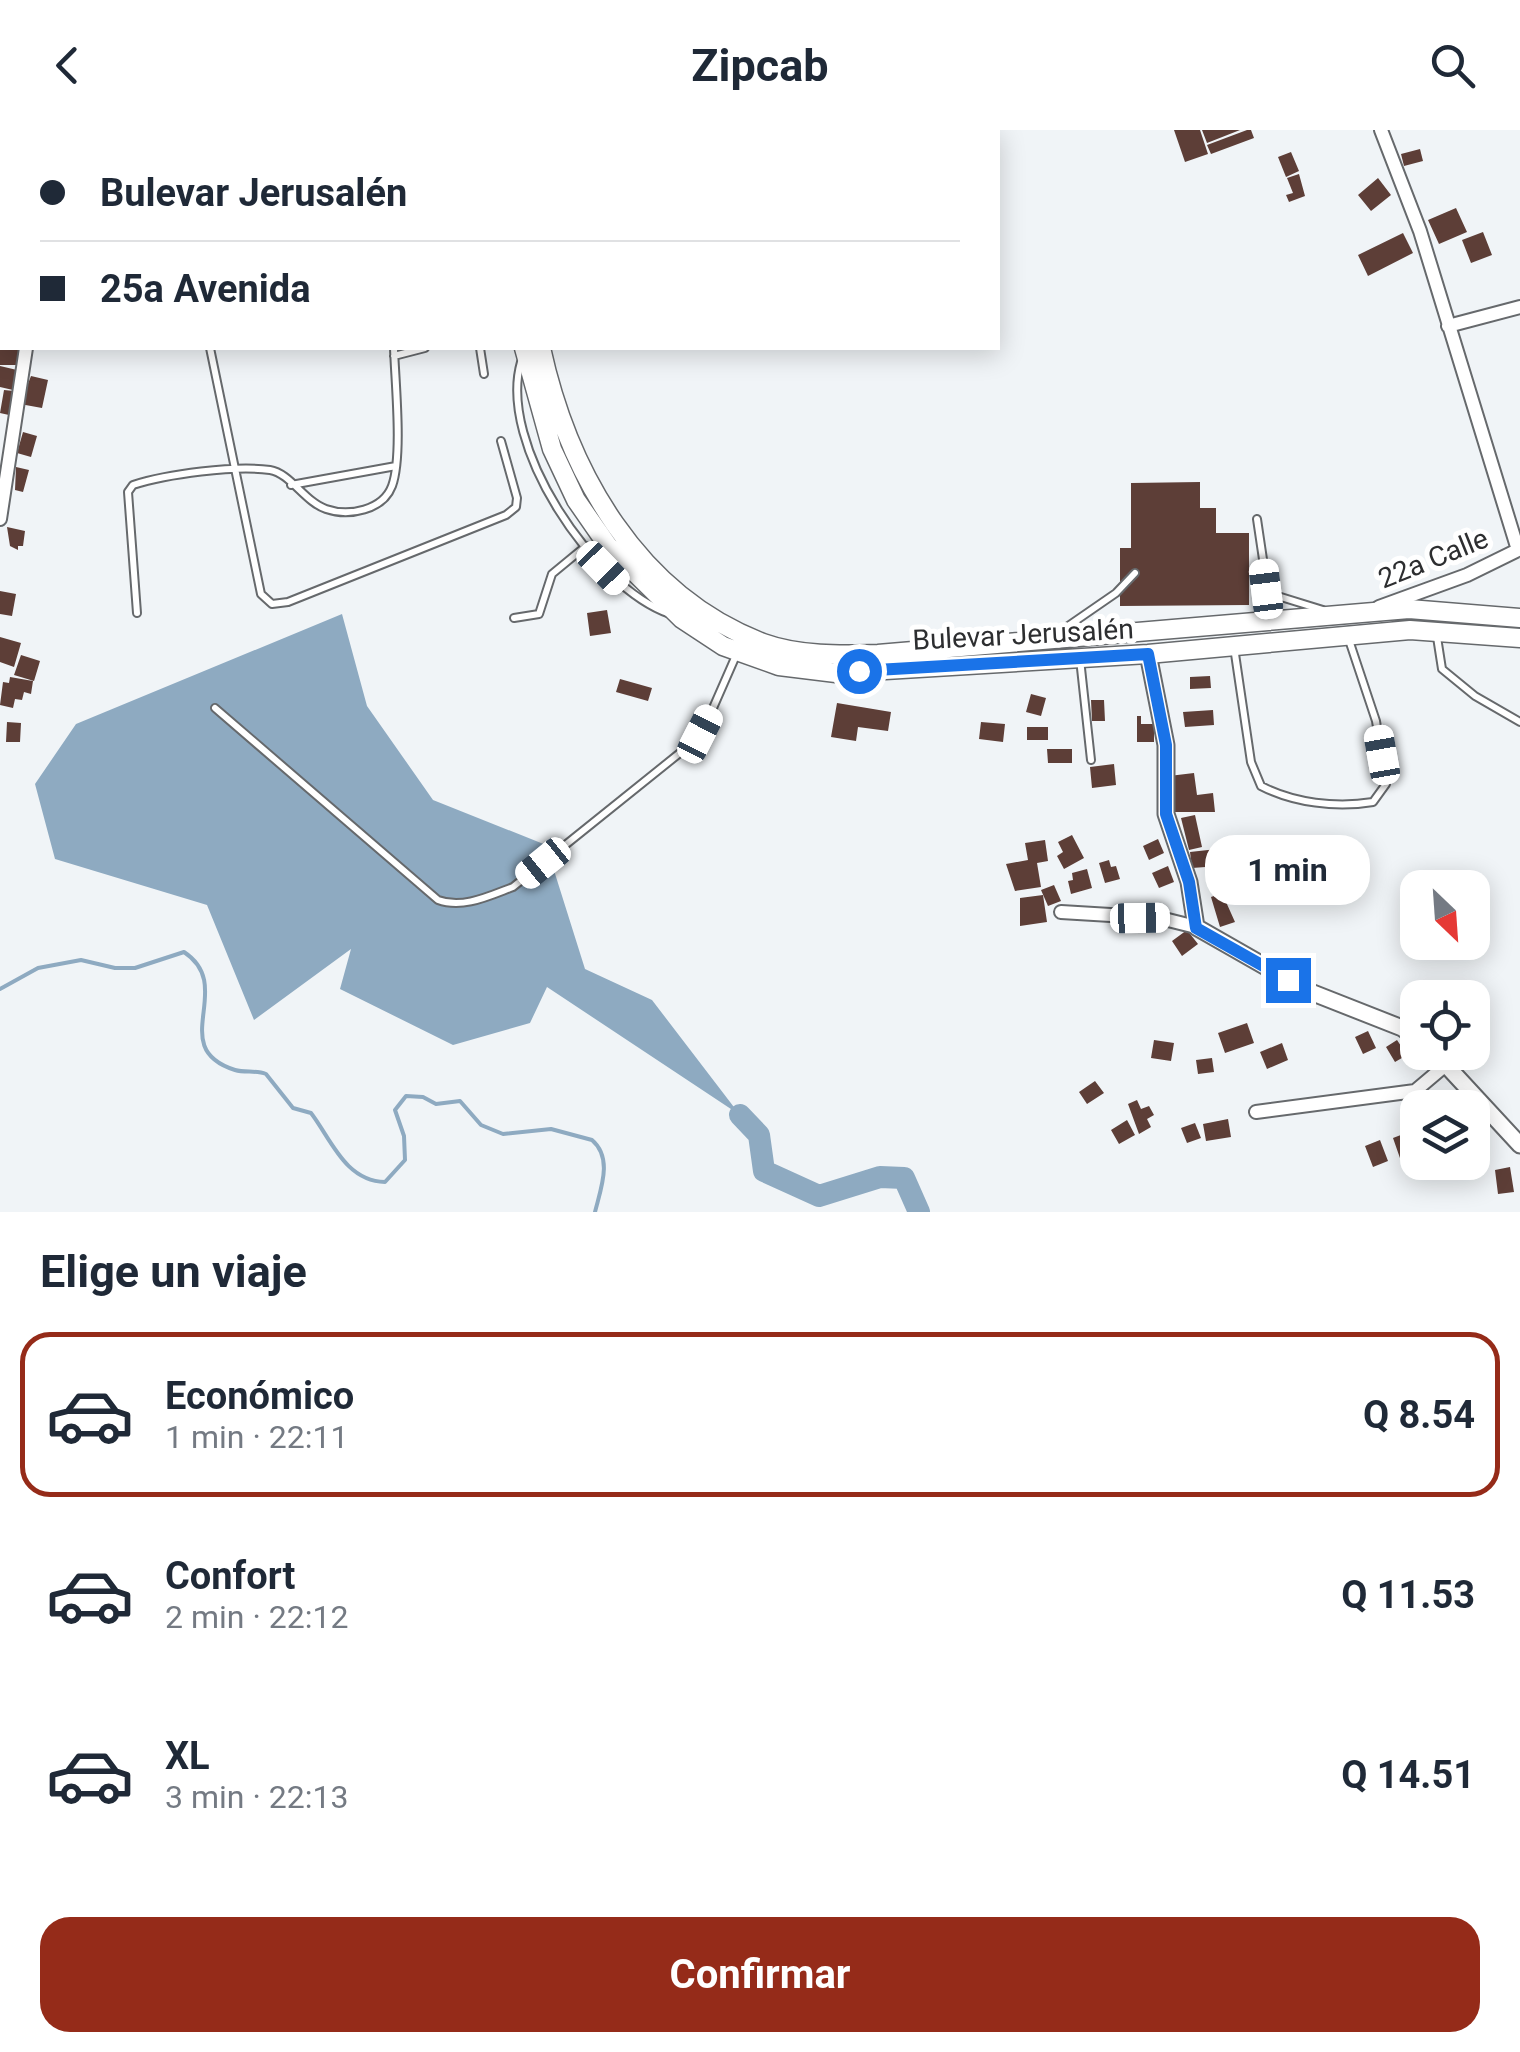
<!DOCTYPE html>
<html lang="es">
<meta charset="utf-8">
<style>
body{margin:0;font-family:Roboto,sans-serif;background:#f2f2f3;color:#1f2937;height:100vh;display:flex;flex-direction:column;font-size:38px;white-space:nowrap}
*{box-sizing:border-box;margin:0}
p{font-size:32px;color:#747a83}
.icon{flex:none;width:55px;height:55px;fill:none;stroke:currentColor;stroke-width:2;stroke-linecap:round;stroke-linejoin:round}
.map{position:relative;height:1082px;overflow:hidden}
.panel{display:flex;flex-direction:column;background:#fff;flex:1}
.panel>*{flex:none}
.banner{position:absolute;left:0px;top:0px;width:1000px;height:220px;box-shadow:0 5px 25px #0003;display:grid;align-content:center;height:220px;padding:0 40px;background:#fff}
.needle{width:65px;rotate:155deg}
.buttons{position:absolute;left:1400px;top:740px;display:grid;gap:20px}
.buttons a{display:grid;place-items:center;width:90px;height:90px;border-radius:20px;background:#fff;box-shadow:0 5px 25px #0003;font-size:50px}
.end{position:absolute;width:45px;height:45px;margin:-22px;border:12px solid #1a73e8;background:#fff;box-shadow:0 0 0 5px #fff}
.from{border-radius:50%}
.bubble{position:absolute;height:70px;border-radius:30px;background:#fff;box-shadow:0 5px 25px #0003;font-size:32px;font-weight:700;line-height:70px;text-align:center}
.car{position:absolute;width:30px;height:60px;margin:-30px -15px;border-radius:12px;box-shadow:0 0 8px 2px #0007;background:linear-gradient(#fff 24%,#345 0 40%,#fff 0 76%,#345 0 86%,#fff 0)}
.banner b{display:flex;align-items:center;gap:35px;height:95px;font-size:38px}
.banner b+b{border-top:2px solid #e0e1e3}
.banner i{width:25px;height:25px;background:#1f2937}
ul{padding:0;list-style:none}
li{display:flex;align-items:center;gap:30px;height:165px;margin:0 20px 15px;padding:0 20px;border:5px solid transparent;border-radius:30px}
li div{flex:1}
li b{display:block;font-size:38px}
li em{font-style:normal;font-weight:700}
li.selected{border-color:#952b19}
li>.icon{width:90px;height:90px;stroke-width:1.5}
h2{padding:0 40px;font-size:45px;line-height:120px}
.button{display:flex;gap:20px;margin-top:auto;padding:20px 40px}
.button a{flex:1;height:115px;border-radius:30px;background:#952b19;color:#fff;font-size:40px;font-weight:700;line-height:115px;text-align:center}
header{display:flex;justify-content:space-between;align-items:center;height:130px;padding:0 40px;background:#fff;font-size:45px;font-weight:700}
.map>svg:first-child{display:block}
.water{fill:#8eaac1}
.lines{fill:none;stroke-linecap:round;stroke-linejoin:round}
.stream{stroke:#8eaac1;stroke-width:4}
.river{stroke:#8eaac1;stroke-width:22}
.building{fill:#5d3e37}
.service-casing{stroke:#66696c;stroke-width:10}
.minor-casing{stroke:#66696c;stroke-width:16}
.tertiary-casing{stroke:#66696c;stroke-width:19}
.secondary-casing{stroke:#66696c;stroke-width:21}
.service{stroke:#fff;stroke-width:6}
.minor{stroke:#fff;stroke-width:12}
.tertiary{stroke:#fff;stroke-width:15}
.secondary{stroke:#fff;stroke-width:18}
.route{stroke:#1a73e8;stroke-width:12}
.labels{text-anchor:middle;stroke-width:10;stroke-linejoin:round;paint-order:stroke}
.street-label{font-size:28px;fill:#2d2e30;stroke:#fff}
</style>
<header><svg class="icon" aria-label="back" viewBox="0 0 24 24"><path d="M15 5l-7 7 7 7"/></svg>Zipcab<svg class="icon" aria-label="search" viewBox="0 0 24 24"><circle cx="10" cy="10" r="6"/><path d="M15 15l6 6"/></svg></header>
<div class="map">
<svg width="1520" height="1082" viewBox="0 0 1520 1082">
<rect width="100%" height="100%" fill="#f0f4f7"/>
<path class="water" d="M342,484L367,576L433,670L546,715L585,839L652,870L740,985L547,857L530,893L453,915L340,859L351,819L254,890L207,775L55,729L35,654L76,594Z"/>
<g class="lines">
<path class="stream" d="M0,859L38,838L81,830L115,838H135L184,822C237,857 165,918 235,940C245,943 256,940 266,944L293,978L311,983C331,1009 345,1051 385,1052L405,1030L404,1006L395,980L406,966L423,967L436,974L460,971L481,995L503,1004L551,999L592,1010C613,1028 601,1058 595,1082"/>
<path class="river" d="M740,985L759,1005L764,1041L819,1066L880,1047L904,1048L919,1082"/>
</g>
<path class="building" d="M1174,0H1200L1208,24L1185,32Z
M1202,0H1240L1207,13Z
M1247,0H1251L1254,8L1211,24L1207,15Z
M1420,19L1423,31L1404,36L1401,24Z
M1291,22L1299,41L1286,47L1278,27Z
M1299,44L1305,66L1289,72L1286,65L1293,63L1287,48Z
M1378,48L1391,65L1371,81L1358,65Z
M1456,78L1467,102L1439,114L1428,90Z
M1483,102L1492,125L1471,133L1462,110Z
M1403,103L1413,123L1368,146L1358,125Z
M0,218H21L18,235H0Z
M0,236L17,240L13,260L0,257Z
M31,246L48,250L42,278L20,274Z
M4,260L14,261L9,285L0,283Z
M23,302L37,306L31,327L17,323Z
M16,337L29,340L23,362L15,360Z
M1200,352V378H1216V403H1249V475L1120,476V418H1131V353Z
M7,397L25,401L23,416H18V420L10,416Z
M0,461L16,464L12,486L0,484Z
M607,480L611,503L590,506L587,483Z
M0,507L21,513L14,537L0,532Z
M21,525L40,531L34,551L14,545Z
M1210,546L1211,558L1190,559V547Z
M10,547L33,551L31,564L24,562L22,570L15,569L13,578L0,575L3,552L9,553Z
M620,549L652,558L648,571L616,562Z
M1031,564L1046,568L1041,586L1026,582Z
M1091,570H1104L1105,591H1092Z
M837,573L891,582L888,601L858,597L856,611L831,607Z
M1213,580L1214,595L1185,597L1183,582Z
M1137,586H1141V594H1154V612H1137Z
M7,592L21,593L20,612H6Z
M981,592L1005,594L1003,612L979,609Z
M1027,597H1048V610H1027Z
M1047,619H1072V633H1048Z
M1114,634L1116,655L1092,658L1090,637Z
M1194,643L1197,665L1213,663L1215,682H1174L1169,646Z
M1195,685L1202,717L1189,720L1181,688Z
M1072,705L1084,728L1064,739L1057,726L1063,722L1058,712Z
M1158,709L1164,723L1149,730L1143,716Z
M1045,710L1048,731L1037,733L1041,757L1015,761L1006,734L1028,730L1025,713Z
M1217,719L1219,736L1192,738L1190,722Z
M1109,730L1111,737L1116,736L1120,749L1105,753L1099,733Z
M1168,736L1174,752L1159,758L1152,743Z
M1087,739L1092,758L1071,764L1068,751L1073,750L1072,743Z
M1054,755L1061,771L1048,776L1041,760Z
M1222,763L1235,792L1220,797L1211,767Z
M1043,765L1047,792L1020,796V768Z
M1187,800L1198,814L1182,826L1172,811Z
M1247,893L1254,913L1225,923L1218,903Z
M1368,901L1376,918L1363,924L1355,907Z
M1154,910L1174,913L1171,931L1151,928Z
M1397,910L1407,925L1395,932L1386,917Z
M1282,913L1288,930L1267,939L1260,922Z
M1212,928L1214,942L1198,944L1196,930Z
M1095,951L1104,963L1087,974L1079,962Z
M1137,970L1141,979L1149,976L1154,985L1147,989L1151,997L1139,1004L1128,974Z
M1228,989L1231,1007L1206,1011L1203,994Z
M1127,990L1135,1005L1119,1014L1111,1000Z
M1195,993L1201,1008L1187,1013L1181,998Z
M1406,1003L1414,1026L1401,1031L1393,1008Z
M1380,1010L1388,1031L1373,1037L1365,1016Z
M1476,1020L1482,1043L1469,1046L1466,1032H1472V1021Z
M1510,1037L1514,1062L1498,1064L1495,1040Z"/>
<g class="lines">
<g class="service-casing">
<path id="service" d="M150,0V2
M345,2L348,0
M210,218L261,464L272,474L288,472L506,385L516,377L517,368L501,311
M480,218L484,244
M394,226L425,218
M521,232C497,314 593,457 670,484
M291,355L396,336
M1257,389L1268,463L1323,480
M137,483L128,362L133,355C167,344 235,335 270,340C290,343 305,372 326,379C349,387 383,380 392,356C403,326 395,251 394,218
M514,488L539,484L552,444L586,416
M1058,503L1116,463L1135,443
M1437,507L1442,539L1475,566L1520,592
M1234,517L1251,632L1261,656C1294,673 1336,678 1373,672L1386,654L1376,591L1348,507
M1080,529L1091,630
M215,578L438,770C463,779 489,766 513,757L691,614L713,578L745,505"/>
</g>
<g class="minor-casing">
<path id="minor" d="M887,0L896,2
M1381,0L1420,101L1518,420
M54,2L55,0
M945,2L953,0
M1448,196L1520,177
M0,389L26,218
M1379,477L1467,445L1520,419
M1061,782L1160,788L1196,797
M1256,982L1415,961L1447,934"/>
</g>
<g class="tertiary-casing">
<path id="tertiary" d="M1148,524L1166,615V684L1189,752L1196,797L1308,861L1402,898L1418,909
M1434,922L1520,1015"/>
</g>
<g class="secondary-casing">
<path id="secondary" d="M476,0L477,2
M493,0L494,2
M524,218L552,319L576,370L608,416L682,489L723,516L779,536L836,543L1148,524L1410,500L1520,508
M541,218C568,342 637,465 763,513C799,526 840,525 878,524L1409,479L1520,488"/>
</g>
<use href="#service" class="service"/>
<use href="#minor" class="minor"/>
<use href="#tertiary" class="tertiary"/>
<use href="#secondary" class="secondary"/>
</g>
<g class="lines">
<path class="route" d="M859,541L1148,524L1166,615V684L1189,752L1196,798L1288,850"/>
</g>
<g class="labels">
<g class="street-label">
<text transform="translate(1433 428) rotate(-22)" y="10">22a Calle</text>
<text transform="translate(1023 504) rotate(-3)" y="10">Bulevar Jerusalén</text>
</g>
</g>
</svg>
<div class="buttons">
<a><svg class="needle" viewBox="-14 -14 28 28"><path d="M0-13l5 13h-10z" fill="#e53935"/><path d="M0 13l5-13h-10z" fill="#747a83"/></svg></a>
<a><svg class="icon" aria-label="locate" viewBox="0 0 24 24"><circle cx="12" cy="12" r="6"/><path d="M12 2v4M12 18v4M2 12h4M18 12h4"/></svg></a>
<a><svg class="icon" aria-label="layers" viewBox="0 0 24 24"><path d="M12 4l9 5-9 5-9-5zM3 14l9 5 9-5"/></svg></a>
</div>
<i class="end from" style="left:859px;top:541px"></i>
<i class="end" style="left:1288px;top:850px"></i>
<div class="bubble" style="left:1205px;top:705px;width:165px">1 min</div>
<i class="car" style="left:603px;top:438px;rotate:136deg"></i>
<i class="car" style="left:1266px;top:459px;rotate:353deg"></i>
<i class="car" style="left:700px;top:604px;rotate:27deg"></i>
<i class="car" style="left:1382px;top:625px;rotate:350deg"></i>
<i class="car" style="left:543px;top:733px;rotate:231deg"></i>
<i class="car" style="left:1140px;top:788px;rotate:89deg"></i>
<div class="banner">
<b><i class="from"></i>Bulevar Jerusalén</b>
<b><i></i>25a Avenida</b>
</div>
</div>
<section class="panel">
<h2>Elige un viaje</h2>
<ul>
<li class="selected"><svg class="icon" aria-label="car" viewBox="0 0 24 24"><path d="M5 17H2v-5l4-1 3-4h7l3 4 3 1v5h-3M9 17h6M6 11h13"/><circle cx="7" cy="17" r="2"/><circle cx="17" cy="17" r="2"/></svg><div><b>Económico</b><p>1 min · 22:11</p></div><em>Q 8.54</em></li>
<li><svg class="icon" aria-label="car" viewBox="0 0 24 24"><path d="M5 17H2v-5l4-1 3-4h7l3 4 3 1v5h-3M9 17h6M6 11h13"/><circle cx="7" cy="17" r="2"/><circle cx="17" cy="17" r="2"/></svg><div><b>Confort</b><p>2 min · 22:12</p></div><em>Q 11.53</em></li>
<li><svg class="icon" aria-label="car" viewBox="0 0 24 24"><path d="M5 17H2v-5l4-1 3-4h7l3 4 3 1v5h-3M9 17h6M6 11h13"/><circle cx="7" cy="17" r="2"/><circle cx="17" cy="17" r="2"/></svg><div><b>XL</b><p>3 min · 22:13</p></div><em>Q 14.51</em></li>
</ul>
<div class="button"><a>Confirmar</a></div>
</section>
